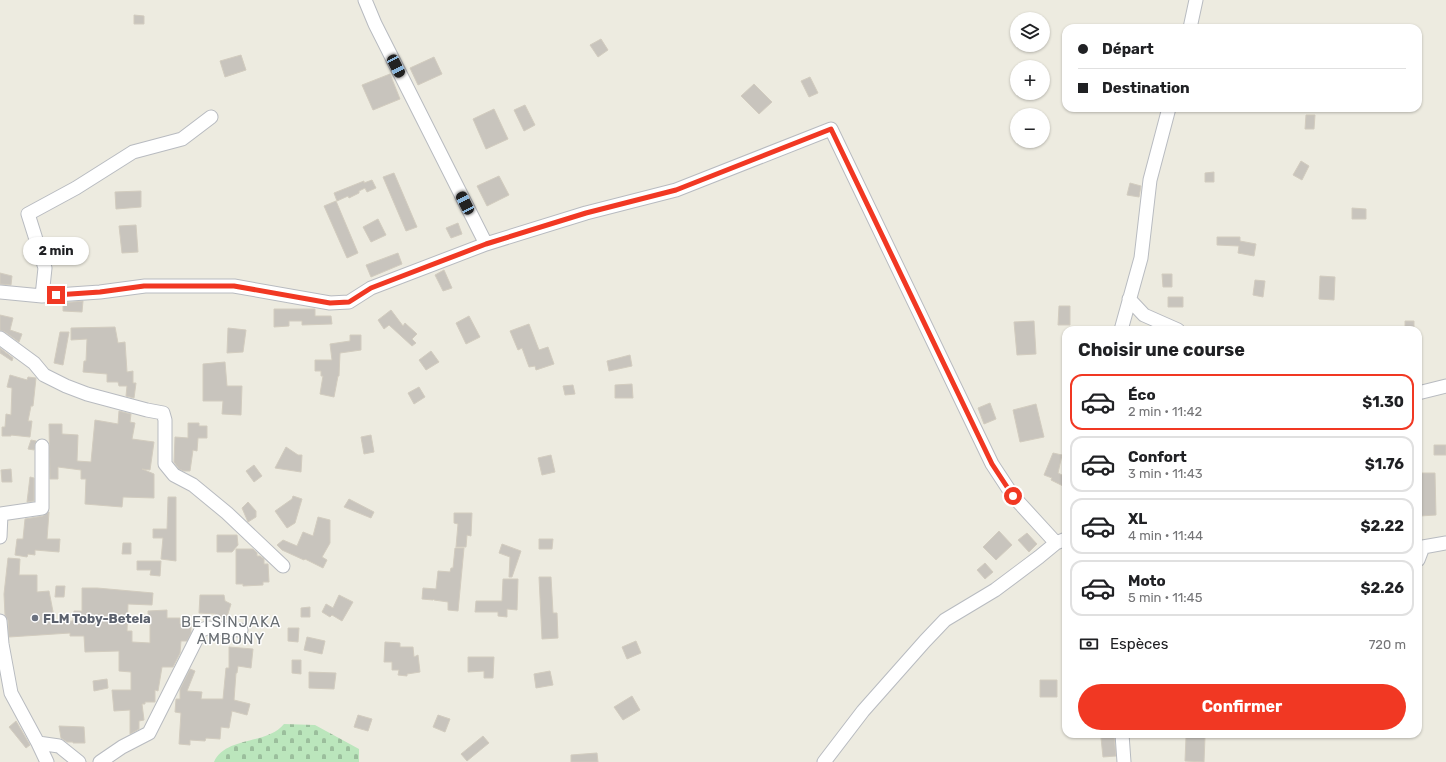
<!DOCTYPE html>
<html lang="fr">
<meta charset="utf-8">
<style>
body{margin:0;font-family:Rubik,sans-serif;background:#f2f2f2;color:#202124;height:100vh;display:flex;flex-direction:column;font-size:15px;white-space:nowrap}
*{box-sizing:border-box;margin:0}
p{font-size:13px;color:#757577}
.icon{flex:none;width:22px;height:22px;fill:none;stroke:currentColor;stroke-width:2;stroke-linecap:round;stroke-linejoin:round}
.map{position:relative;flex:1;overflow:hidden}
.sheet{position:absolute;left:1062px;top:326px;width:360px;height:412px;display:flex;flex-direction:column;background:#fff;border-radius:12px;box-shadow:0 1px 3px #0004}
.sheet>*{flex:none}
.hud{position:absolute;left:1062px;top:24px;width:360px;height:88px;border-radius:12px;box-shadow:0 1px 3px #0004;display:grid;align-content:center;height:88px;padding:0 16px;background:#fff}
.buttons{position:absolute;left:1010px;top:12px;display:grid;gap:8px}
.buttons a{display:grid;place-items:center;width:40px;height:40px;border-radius:50%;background:#fff;box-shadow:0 1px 3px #0004;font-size:20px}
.end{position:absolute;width:18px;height:18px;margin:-9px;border:5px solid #f13823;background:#fff;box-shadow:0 0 0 2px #fff}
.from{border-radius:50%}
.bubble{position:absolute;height:28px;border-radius:14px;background:#fff;box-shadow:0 1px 3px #0004;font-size:13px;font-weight:700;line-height:28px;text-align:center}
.car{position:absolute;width:12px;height:24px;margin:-12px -6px;border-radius:5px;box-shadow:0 0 3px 1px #0007;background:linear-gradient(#222 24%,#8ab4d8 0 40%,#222 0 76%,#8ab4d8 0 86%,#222 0)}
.hud b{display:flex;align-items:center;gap:14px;height:38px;font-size:15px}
.hud b+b{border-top:1px solid #e0e0e0}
.hud i{width:10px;height:10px;background:#202124}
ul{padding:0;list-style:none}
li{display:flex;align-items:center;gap:12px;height:56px;margin:0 8px 6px;padding:0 8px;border:2px solid #e0e0e0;border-radius:12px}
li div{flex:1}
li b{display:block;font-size:15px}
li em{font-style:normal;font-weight:700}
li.current{border-color:#f13823}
li>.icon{width:36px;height:36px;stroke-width:1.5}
h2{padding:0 16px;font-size:18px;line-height:48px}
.pay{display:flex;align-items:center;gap:10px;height:44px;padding:0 16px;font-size:15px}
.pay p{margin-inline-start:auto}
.action{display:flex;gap:8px;margin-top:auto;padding:8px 16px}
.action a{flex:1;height:46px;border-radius:24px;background:#f13823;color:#fff;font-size:16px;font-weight:700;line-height:46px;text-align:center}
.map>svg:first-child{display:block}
.cemetery{fill:url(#cemetery-stones)}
.building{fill:#c8c4bd;stroke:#d2ccbf}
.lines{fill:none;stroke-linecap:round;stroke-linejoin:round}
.street-casing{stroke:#b8bbc0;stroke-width:15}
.street{stroke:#fff;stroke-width:13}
.route{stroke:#f13823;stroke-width:5}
.worship-dot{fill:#6b7280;stroke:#fff;stroke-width:1.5}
.labels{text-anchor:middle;stroke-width:3;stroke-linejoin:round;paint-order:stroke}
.worship-label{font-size:13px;font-weight:bold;fill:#5b616d;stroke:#fff;text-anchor:start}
.quarter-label{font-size:15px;letter-spacing:1px;fill:#6a6f74;stroke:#fff}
</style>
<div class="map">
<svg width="1446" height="762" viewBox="0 0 1446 762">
<defs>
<pattern id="cemetery-stones" width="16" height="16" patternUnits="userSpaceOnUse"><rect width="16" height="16" fill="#bbe6bc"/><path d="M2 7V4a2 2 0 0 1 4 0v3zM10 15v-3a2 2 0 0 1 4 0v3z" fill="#9bbe9c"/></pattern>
</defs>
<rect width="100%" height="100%" fill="#edebe0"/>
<path class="cemetery" d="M284,724L315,725L359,749V762H214C226,736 267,745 284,724Z"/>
<path class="building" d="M134,15L144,16V24H134Z
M601,39L608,50L598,57L590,45Z
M241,55L246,70L225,77L220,61Z
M434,57L442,74L418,85L410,68Z
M390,74L400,99L373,110L362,85Z
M810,77L818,93L809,97L801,81Z
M754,84L772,102L759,114L741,96Z
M525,105L535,125L524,131L514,110Z
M494,109L508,139L486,149L473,119Z
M1306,115H1315L1314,129H1305Z
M1301,161L1309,166L1302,180L1293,175Z
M1214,172V182H1205V173Z
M394,173L417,227L406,231L383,177Z
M499,176L509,195L487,206L477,186Z
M372,180L376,188L367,192L365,188L359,191V193L349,198L348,196L337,201L334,193L364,181V183Z
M1130,183L1141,186L1139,197L1127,195Z
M141,191V207L116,209L115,192Z
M336,201L358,253L347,258L324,206Z
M1352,208L1366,209V219H1352Z
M378,219L386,235L371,242L363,227Z
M458,223L462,234L451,238L446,228Z
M136,225L138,252L122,253L119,226Z
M1217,237H1240V241L1256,244L1254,256L1238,253L1239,246L1217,245Z
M398,253L402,264L371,277L366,265Z
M444,270L452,288L443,291L435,275Z
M0,273L12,276L11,285L0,284Z
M1162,274H1172V287H1163Z
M1320,276L1335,277L1334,300L1319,299Z
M1255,280L1265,281L1263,297L1253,295Z
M1168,297H1183V307H1168Z
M83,301L82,312L63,311V303Z
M1059,306H1070V325H1058Z
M274,309H315V316H331L332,324L302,325V321H289V326L274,327Z
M391,310L403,326L405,323L417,334L412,339L416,343L412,346L389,325L384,329L378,320Z
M0,315L13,318L10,330L22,334L19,342L5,332L0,330Z
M469,316L480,337L466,344L456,323Z
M1034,321L1036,354L1017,355L1014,322Z
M1405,321H1414V329H1405Z
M529,324L539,350L548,347L554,364L536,370L535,366L529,367L522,348L518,350L510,331Z
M115,327L118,343L125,342L127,372L133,371V383H136L134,398L126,396L127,386H119L118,382H107V374L83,372L84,361H86L87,339L71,340V328Z
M228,328L246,330L243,352L227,353Z
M60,332H69L63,365L54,363Z
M350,335H361V350L340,353L339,376H338L334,397L320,394L323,376H321V371H315V360H332L330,344L350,341Z
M0,348L13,358L12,361L0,353Z
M431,351L439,362L426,370L419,360Z
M630,355L632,366L609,371L607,361Z
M225,362L227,386H242L241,415L222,414L223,401H203V364Z
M10,375L27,380L28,377L36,378L33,406H31L28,421H32L30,437L11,435V436H2V427H5L6,414L11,415L12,388L7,387Z
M632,384L633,398H615V385Z
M573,385L575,394L565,395L563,386Z
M419,387L425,397L414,404L408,393Z
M990,403L996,419L984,424L978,408Z
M1036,404L1044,437L1020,442L1013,410Z
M119,411L131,414L130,422L135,423L132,439L154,442L150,470L142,469L154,474V498L123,497L122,507L85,504L86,479H81V470L58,467V479H50L49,424H62V434L78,435L77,461L91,462L95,420L118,424Z
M188,423H199V426H207V438H198L197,451L193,450L190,471H184L179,469L174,462L175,437L188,438Z
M371,435L374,452L364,454L361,437Z
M31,440L36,441L34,450L28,449Z
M1434,445H1446V455H1434Z
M286,447L298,455H302L301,472L275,468Z
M1053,453L1062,455L1058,473L1066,477L1063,486L1051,480L1052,478L1044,475Z
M551,455L555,472L542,475L538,458Z
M254,465L262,476L254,482L246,471Z
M11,469L12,482H2L1,470Z
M1420,473H1435L1436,515L1420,516Z
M30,477L34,478V501L27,502Z
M293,496L302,499L295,523L287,528L275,511L292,499Z
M168,497H176V561L161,559L163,538H153V529H167Z
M349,499L374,512L371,518L344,507Z
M248,502L256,511V517L248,522L242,508Z
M49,512L47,539H60L59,552L35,550V555L28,554L27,557L15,555L17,539H23L25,519L43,516Z
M454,513H472L471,536L467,535L466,547H456L458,524L454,523Z
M318,517L330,520V543L322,557L327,560L323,568L305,559L304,560L282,550L277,545L283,540L297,546L303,532L313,536Z
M999,531L1012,545L996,560L983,547Z
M1027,533L1037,544L1029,552L1018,540Z
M217,535H237L238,545L232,552H217Z
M539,539H553L552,549H539Z
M123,543H131V554H122Z
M502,544L521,551L512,577H509L510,557L499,553Z
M455,548H464L458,611L448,610V602L434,600V599L433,600L422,599L423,588L436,589L438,571L450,572L451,568H453Z
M236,549H253L257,553V556H260L264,559V564H268L269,582H263V585L243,586V584H236Z
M8,558L20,559L19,575H37V592L49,591L55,622L73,621L74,611H82V588H97L153,593L152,605L128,604L127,631H132V642L150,643V619H148V611L167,610V618H180V624L191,623V633L187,641H181L180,653L173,667H162L158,691L155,690V702H145V704H142L144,720L139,721V729L130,734V710L114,711L112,690H131V672L119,671V651L85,652L84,636H70V633L9,637L8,620L5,615L4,594Z
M137,561H161L160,576L150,575L151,570H137Z
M985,563L993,572L985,579L977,570Z
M539,577H551L553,613H557L558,638L542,639Z
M503,579H518L517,610L507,609V617L498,616V612H475L476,601H502Z
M56,586H65L64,597H55Z
M200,595H224L225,601L231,604L226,620L215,616L216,614L199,613Z
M339,595L353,602L342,621L332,615L330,617L322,612L326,604L333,608Z
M310,607V617H301V608Z
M288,628H299L298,642L288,641Z
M307,637L325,641L322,654L304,650Z
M636,641L641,653L627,659L622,647Z
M385,642L400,643V647H413L414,657L418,655L420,672L407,674V676L398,675L399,670H392V662H384Z
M229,647L253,649L251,668L238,666L237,673H236L234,700L250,704L247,715L232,711L229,728L221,727L220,739L206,738L205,741L190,740V745L179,744L181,713L175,712L176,699H180V689L190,669L195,671L187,691L202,692L201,699H223L226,668H229Z
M468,657H494L493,678H484V671L468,672Z
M292,660H301V674L292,673Z
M550,671L553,685L536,688L534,674Z
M309,672L336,673L334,689L309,688Z
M107,679L108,688L94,691L93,681Z
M1040,680H1057V697H1040Z
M632,696L640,710L623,720L614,707Z
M358,715L372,719L368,731L354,727Z
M438,715L450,719L445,732L433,727Z
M16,721L30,745L26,748L9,727Z
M59,726L84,727L85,743H73V742H67L61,738Z
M483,736L489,743L467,761L461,754Z
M1114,736L1116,756L1103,757L1101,738Z
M1186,737H1205L1204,762L1185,761Z
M597,753L598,762H571V755Z"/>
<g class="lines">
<g class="street-casing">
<path id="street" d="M365,0L375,24L486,244
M1190,28L1196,0
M0,292L42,296L100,292L145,286H234L330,303L349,302L371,288L486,244L586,213L676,190L831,129L992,464L1013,496L1056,543
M42,296L45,268L28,214L76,188L133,152L182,139L211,117
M1129,299L1144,315L1178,330
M1121,330L1141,258L1150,180L1169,108
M0,338L34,363L44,375L66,386L87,394L147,410L163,413L165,420V464L174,475L193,485L227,513L283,566
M1418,393L1446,386
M0,537L1,514L42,508V446
M1418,560L1423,547L1446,543
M0,621L2,644L11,693L38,743L47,762
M1122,734L1124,762
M38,743L59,746L79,762
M100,762L122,747L149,733L201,630L207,628L241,630
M824,762L863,711L925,641L945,620L995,590L1039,557L1056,543L1066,539"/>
</g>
<use href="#street" class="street"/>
</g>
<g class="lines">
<path class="route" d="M56,295L100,292L144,286H234L330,303L349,302L371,288L486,244L586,213L676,190L831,129L992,464L1013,496"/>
</g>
<circle class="worship-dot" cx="35" cy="618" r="4"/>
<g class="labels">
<g class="worship-label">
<text x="43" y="623">FLM Toby-Betela</text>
</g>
<g class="quarter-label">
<text x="231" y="627">BETSINJAKA<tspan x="231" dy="17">AMBONY</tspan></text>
</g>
</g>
</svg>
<div class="buttons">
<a><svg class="icon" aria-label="layers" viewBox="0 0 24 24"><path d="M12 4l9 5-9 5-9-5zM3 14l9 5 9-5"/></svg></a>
<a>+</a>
<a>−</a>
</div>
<i class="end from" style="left:1013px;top:496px"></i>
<i class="end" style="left:56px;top:295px"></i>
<div class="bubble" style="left:23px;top:237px;width:66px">2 min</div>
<i class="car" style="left:396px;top:66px;rotate:153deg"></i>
<i class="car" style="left:465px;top:203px;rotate:333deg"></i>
<div class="hud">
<b><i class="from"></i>Départ</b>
<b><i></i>Destination</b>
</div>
<section class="sheet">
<h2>Choisir une course</h2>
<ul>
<li class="current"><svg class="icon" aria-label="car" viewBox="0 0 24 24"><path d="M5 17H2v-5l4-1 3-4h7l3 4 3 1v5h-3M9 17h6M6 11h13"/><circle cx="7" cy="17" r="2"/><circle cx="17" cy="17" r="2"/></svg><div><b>Éco</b><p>2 min · 11:42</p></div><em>$1.30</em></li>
<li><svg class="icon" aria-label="car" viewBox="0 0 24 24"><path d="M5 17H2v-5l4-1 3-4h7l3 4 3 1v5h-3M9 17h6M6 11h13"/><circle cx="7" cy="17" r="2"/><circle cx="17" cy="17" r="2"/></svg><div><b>Confort</b><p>3 min · 11:43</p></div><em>$1.76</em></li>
<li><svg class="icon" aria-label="car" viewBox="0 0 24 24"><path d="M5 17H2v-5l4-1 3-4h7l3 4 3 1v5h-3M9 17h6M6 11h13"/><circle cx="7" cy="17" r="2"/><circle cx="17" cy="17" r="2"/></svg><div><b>XL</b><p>4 min · 11:44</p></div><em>$2.22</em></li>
<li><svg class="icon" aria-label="car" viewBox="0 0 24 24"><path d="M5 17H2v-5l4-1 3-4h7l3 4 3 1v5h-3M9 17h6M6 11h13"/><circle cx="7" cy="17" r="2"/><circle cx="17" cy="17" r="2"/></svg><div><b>Moto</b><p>5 min · 11:45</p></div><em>$2.26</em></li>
</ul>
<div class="pay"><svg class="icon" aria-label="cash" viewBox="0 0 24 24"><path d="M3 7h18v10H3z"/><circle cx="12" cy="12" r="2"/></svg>Espèces<p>720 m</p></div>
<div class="action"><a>Confirmer</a></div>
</section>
</div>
